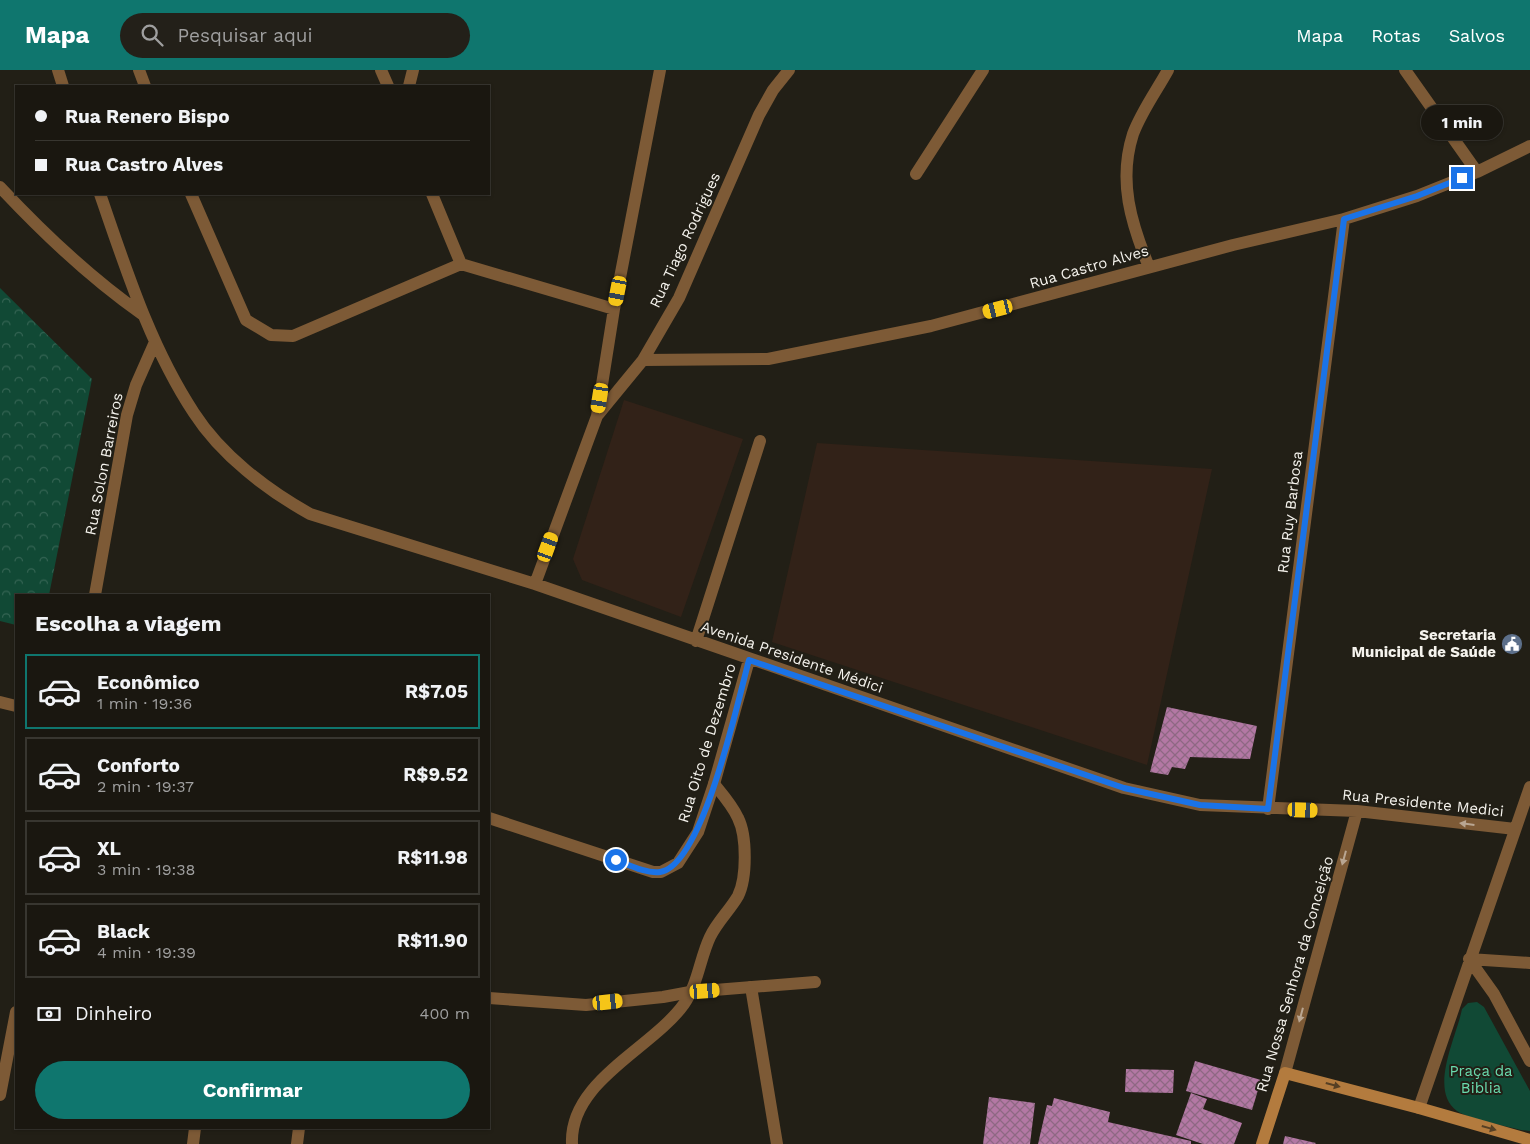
<!DOCTYPE html>
<html lang="pt">
<meta charset="utf-8">
<style>
body{margin:0;font-family:"Work Sans",sans-serif;background:#232019;color:#f1f3f6;height:100vh;display:flex;flex-direction:column;font-size:19px;white-space:nowrap}
*{box-sizing:border-box;margin:0}
p{font-size:16px;color:#9f9f9f}
.icon{flex:none;width:28px;height:28px;fill:none;stroke:currentColor;stroke-width:2;stroke-linecap:round;stroke-linejoin:round}
.map{position:relative;flex:1;overflow:hidden}
.drawer{position:absolute;left:15px;top:524px;width:475px;height:535px;display:flex;flex-direction:column;background:#1a1710;border-radius:0px;box-shadow:0 1px 4px #0004,0 0 0 1px #383630}
.drawer>*{flex:none}
.top-card{position:absolute;left:15px;top:15px;width:475px;height:110px;border-radius:0px;box-shadow:0 1px 4px #0004,0 0 0 1px #383630;display:grid;align-content:center;height:110px;padding:0 20px;background:#1a1710}
.end{position:absolute;width:22px;height:22px;margin:-11px;border:6px solid #1a73e8;background:#fff;box-shadow:0 0 0 2px #fff}
.from{border-radius:50%}
.bubble{position:absolute;height:35px;border-radius:18px;background:#1a1710;box-shadow:0 1px 4px #0004,0 0 0 1px #383630;font-size:16px;font-weight:700;line-height:35px;text-align:center}
.car{position:absolute;width:15px;height:30px;margin:-15px -8px;border-radius:6px;box-shadow:0 0 4px 1px #0007;background:linear-gradient(#f5c518 24%,#345 0 40%,#f5c518 0 76%,#345 0 86%,#f5c518 0)}
.top-card b{display:flex;align-items:center;gap:18px;height:48px;font-size:19px}
.top-card b+b{border-top:1px solid #383630}
.top-card i{width:12px;height:12px;background:#f1f3f6}
ul{padding:0;list-style:none}
li{display:flex;align-items:center;gap:15px;height:75px;margin:0 10px 8px;padding:0 10px;border:2px solid #383630;border-radius:0px}
li div{flex:1}
li b{display:block;font-size:19px}
li em{font-style:normal;font-weight:700}
li.active{border-color:#0f766e}
li>.icon{width:45px;height:45px;stroke-width:1.5}
h2{padding:0 20px;font-size:22px;line-height:60px}
.pay{display:flex;align-items:center;gap:12px;height:55px;padding:0 20px;font-size:19px}
.pay p{margin-inline-start:auto}
.primary-button{display:flex;gap:10px;margin-top:auto;padding:10px 20px}
.primary-button a{flex:1;height:58px;border-radius:30px;background:#0f766e;color:#fff;font-size:20px;font-weight:700;line-height:58px;text-align:center}
header{display:flex;align-items:center;gap:30px;box-sizing:border-box;height:70px;padding:0 25px;background:#0f766e;color:#fff}
header strong{font-size:24px}
nav{display:flex;gap:28px;margin-inline-start:auto;font-size:18px}
.search{width:350px;height:45px;background:#232019;display:flex;align-items:center;gap:12px;box-sizing:border-box;padding:0 18px;border-radius:28px;color:#9f9f9f;font-size:19px}
.map>svg:first-child{display:block}
.education{fill:#322218}
.forest{fill:url(#forest-crowns)}
.green{fill:#114935}
.building{fill:url(#building-cross-hatch)}
.lines{fill:none;stroke-linecap:round;stroke-linejoin:round}
.service{stroke:#7d5a36;stroke-width:12}
.minor{stroke:#7d5a36;stroke-width:12}
.secondary{stroke:#b37b3e;stroke-width:12}
.oneway{fill:#b9a692}
.oneway2{fill:#553f24}
.route{stroke:#1a73e8;stroke-width:6}
.labels{text-anchor:middle;stroke-width:4;stroke-linejoin:round;paint-order:stroke}
.street-label{font-size:15px;fill:#f5f3ed;stroke:#221f16}
.poi-label{font-size:15px;font-weight:bold;fill:#f5f3ed;stroke:#221f16;text-anchor:end}
.park-label{font-size:15px;fill:#6adbae;stroke:#221f16}
</style>
<header>
<strong>Mapa</strong>
<div class="search"><svg class="icon" aria-label="search" viewBox="0 0 24 24"><circle cx="10" cy="10" r="6"/><path d="M15 15l6 6"/></svg>Pesquisar aqui</div>
<nav><a>Mapa</a><a>Rotas</a><a>Salvos</a></nav>
</header>
<div class="map">
<svg width="1530" height="1074" viewBox="0 0 1530 1074">
<defs>
<pattern id="forest-crowns" width="20" height="18" patternUnits="userSpaceOnUse" patternTransform="scale(1.25)"><rect width="20" height="18" fill="#114935"/><path d="M2 6a3 3 0 1 1 6 0M12 15a3 3 0 1 1 6 0" fill="none" stroke="#346453"/></pattern>
<pattern id="building-cross-hatch" width="8" height="8" patternUnits="userSpaceOnUse" patternTransform="scale(1.25)"><rect width="8" height="8" fill="#b378a4"/><path d="M0 0l8 8M0 8l8-8" fill="none" stroke="#8e6883"/></pattern>
</defs>
<rect width="100%" height="100%" fill="#221f16"/>
<path class="education" d="M624,330L743,369L681,547L582,510L573,489Z
M817,373L1212,399L1147,695L772,572Z"/>
<path class="forest" d="M0,218L92,309L49,525H16V555L0,551Z"/>
<path class="green" d="M1477,932L1484,937L1530,1021V1061L1521,1060C1506,1056 1469,1049 1457,1041C1428,1020 1457,966 1462,939L1468,933Z"/>
<path class="building" d="M1167,637L1257,656L1250,689L1190,687L1185,699L1172,697L1168,705L1150,702Z
M1195,991L1261,1010L1252,1040L1186,1021Z
M1126,999L1174,1000L1173,1023L1125,1022Z
M1191,1023L1207,1029L1203,1039L1242,1053L1234,1074H1203L1176,1065Z
M989,1027L1035,1033L1030,1074H983Z
M1054,1028L1110,1042L1108,1052L1191,1071V1074H1038L1047,1035L1052,1036Z
M1285,1066L1316,1073L1315,1074H1283Z"/>
<g class="lines">
<path class="service" d="M751,917L777,1074
M572,1074C569,1011 652,979 684,934C698,914 700,888 710,867C717,852 730,840 738,826C747,808 747,766 738,748C732,735 723,725 714,714"/>
<path class="minor" d="M58,0L63,16
M139,0L145,16
M381,0L388,16
M1405,0L1477,102
M409,16L413,0
M916,104L983,0
M0,117C44,164 89,207 142,244
M100,124C126,199 150,276 194,343C221,385 267,420 310,444L535,514L1124,718L1200,735L1357,741L1515,759
M191,124L246,250L271,265L293,266L461,194
M432,124L461,194L614,239
M1149,197C1131,153 1118,111 1133,64C1141,42 1157,20 1168,0
M643,290L768,289L931,256L1233,175L1344,149L1417,126L1477,102L1530,76
M597,346L643,290L679,228L759,45L773,20L789,0
M535,514L597,346L614,239L660,0
M95,525L127,345L136,315L155,272
M696,571L760,371
M0,632L16,636
M1268,739L1344,149
M489,748L653,802H661L678,793L698,762L714,714L749,590
M1469,889L1494,924L1530,991
M1469,889L1530,893
M489,928L586,935L663,927L690,922L815,912
M1285,1003L1357,741
M0,1025L16,942
M1419,1038L1530,717
M193,1074L195,1058
M297,1074L299,1058"/>
<path class="secondary" d="M1262,1074L1285,1003L1419,1038L1530,1070"/>
</g>
<defs><path id="oneway-solid" d="M-6-.8H1V-3.2L6.5 0L1 3.2V.8H-6Z" transform="scale(1.25)"/></defs>
<g class="oneway">
<use href="#oneway-solid" transform="translate(1467 754) rotate(-173)"/>
<use href="#oneway-solid" transform="translate(1344 788) rotate(105)"/>
<use href="#oneway-solid" transform="translate(1301 945) rotate(105)"/>
</g>
<g class="oneway2">
<use href="#oneway-solid" transform="translate(1333 1015) rotate(15)"/>
<use href="#oneway-solid" transform="translate(1489 1058) rotate(16)"/>
</g>
<g class="lines">
<path class="route" d="M616,790C629,795 647,804 660,802C703,796 738,630 749,590L1124,718L1200,735L1268,739L1344,149L1417,126L1462,108"/>
</g>
<defs>
<g id="civic-disc" transform="scale(1.125)"><circle r="9.5" fill="#5c6f8a" stroke="#221f16"/><path d="M-.6-6.5H3V-4.5H.6V-3L4-1V1h2V6H-6V1h2V-1L-.6-3ZM-1.2 2.5V6h2.4V2.5Z" fill="#fff"/></g>
</defs>
<g fill-rule="evenodd">
<use href="#civic-disc" x="1512" y="574"/>
</g>
<g class="labels">
<g class="street-label">
<text transform="translate(685 170) rotate(-65)" y="5">Rua Tiago Rodrigues</text>
<text transform="translate(1089 197) rotate(-16)" y="5">Rua Castro Alves</text>
<text transform="translate(104 394) rotate(-79)" y="5">Rua Solon Barreiros</text>
<text transform="translate(1290 442) rotate(-83)" y="5">Rua Ruy Barbosa</text>
<text transform="translate(792 587) rotate(19)" y="5">Avenida Presidente Médici</text>
<text transform="translate(707 673) rotate(-73)" y="5">Rua Oito de Dezembro</text>
<text transform="translate(1423 733) rotate(6)" y="5">Rua Presidente Medici</text>
<text transform="translate(1295 904) rotate(-74)" y="5">Rua Nossa Senhora da Conceição</text>
</g>
<g class="poi-label">
<text x="1496" y="570">Secretaria<tspan x="1496" dy="17">Municipal de Saúde</tspan></text>
</g>
<g class="park-label">
<text x="1481" y="1006">Praça da<tspan x="1481" dy="17">Biblia</tspan></text>
</g>
</g>
</svg>
<i class="end from" style="left:616px;top:790px"></i>
<i class="end" style="left:1462px;top:108px"></i>
<div class="bubble" style="left:1421px;top:35px;width:82px">1 min</div>
<i class="car" style="left:618px;top:221px;rotate:191deg"></i>
<i class="car" style="left:998px;top:239px;rotate:256deg"></i>
<i class="car" style="left:600px;top:328px;rotate:189deg"></i>
<i class="car" style="left:548px;top:477px;rotate:20deg"></i>
<i class="car" style="left:1303px;top:740px;rotate:92deg"></i>
<i class="car" style="left:705px;top:921px;rotate:86deg"></i>
<i class="car" style="left:608px;top:932px;rotate:84deg"></i>
<div class="top-card">
<b><i class="from"></i>Rua Renero Bispo</b>
<b><i></i>Rua Castro Alves</b>
</div>
<section class="drawer">
<h2>Escolha a viagem</h2>
<ul>
<li class="active"><svg class="icon" aria-label="car" viewBox="0 0 24 24"><path d="M5 17H2v-5l4-1 3-4h7l3 4 3 1v5h-3M9 17h6M6 11h13"/><circle cx="7" cy="17" r="2"/><circle cx="17" cy="17" r="2"/></svg><div><b>Econômico</b><p>1 min · 19:36</p></div><em>R$7.05</em></li>
<li><svg class="icon" aria-label="car" viewBox="0 0 24 24"><path d="M5 17H2v-5l4-1 3-4h7l3 4 3 1v5h-3M9 17h6M6 11h13"/><circle cx="7" cy="17" r="2"/><circle cx="17" cy="17" r="2"/></svg><div><b>Conforto</b><p>2 min · 19:37</p></div><em>R$9.52</em></li>
<li><svg class="icon" aria-label="car" viewBox="0 0 24 24"><path d="M5 17H2v-5l4-1 3-4h7l3 4 3 1v5h-3M9 17h6M6 11h13"/><circle cx="7" cy="17" r="2"/><circle cx="17" cy="17" r="2"/></svg><div><b>XL</b><p>3 min · 19:38</p></div><em>R$11.98</em></li>
<li><svg class="icon" aria-label="car" viewBox="0 0 24 24"><path d="M5 17H2v-5l4-1 3-4h7l3 4 3 1v5h-3M9 17h6M6 11h13"/><circle cx="7" cy="17" r="2"/><circle cx="17" cy="17" r="2"/></svg><div><b>Black</b><p>4 min · 19:39</p></div><em>R$11.90</em></li>
</ul>
<div class="pay"><svg class="icon" aria-label="cash" viewBox="0 0 24 24"><path d="M3 7h18v10H3z"/><circle cx="12" cy="12" r="2"/></svg>Dinheiro<p>400 m</p></div>
<div class="primary-button"><a>Confirmar</a></div>
</section>
</div>
